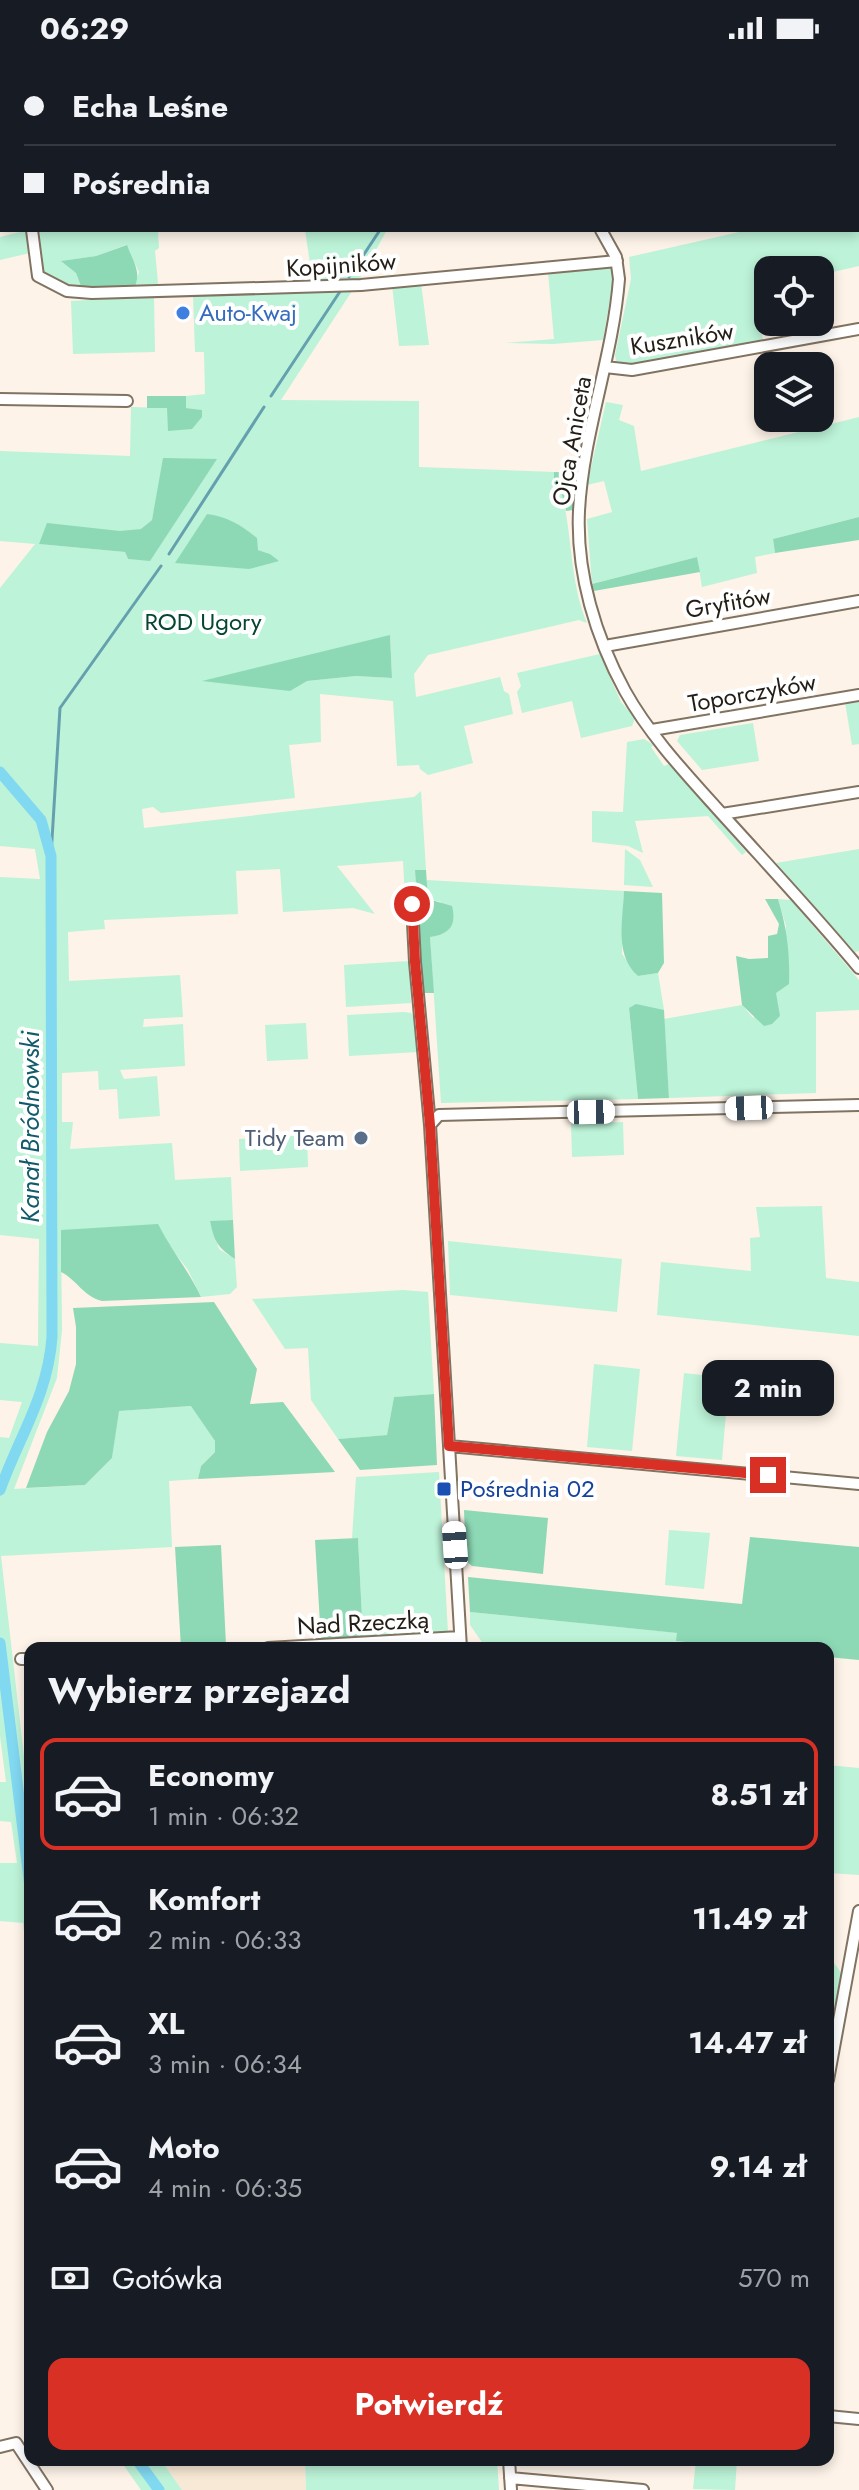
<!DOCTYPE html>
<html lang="pl">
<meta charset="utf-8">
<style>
body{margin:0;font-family:Jost,sans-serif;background:#20242c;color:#f1f3f6;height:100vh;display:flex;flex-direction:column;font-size:30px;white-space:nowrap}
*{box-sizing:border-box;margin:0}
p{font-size:26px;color:#9ea1a6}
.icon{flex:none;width:44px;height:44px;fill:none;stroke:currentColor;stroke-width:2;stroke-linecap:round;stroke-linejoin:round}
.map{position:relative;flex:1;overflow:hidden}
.side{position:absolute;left:24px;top:1586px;width:810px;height:824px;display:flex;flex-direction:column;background:#171b24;border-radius:16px;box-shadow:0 4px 12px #0003}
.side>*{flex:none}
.guide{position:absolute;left:0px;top:0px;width:860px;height:176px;box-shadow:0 4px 12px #0003;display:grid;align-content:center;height:176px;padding:0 24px;background:#171b24}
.buttons{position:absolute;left:754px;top:200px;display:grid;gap:16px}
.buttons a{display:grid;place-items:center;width:80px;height:80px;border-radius:16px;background:#171b24;box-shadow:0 4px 12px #0003;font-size:40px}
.end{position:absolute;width:36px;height:36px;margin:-18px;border:10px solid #d93025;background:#fff;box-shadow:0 0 0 4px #fff}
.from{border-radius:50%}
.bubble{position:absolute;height:56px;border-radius:16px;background:#171b24;box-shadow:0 4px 12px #0003;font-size:26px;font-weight:700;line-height:56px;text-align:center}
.car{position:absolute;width:24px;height:48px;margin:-24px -12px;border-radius:10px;box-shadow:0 0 6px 2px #0007;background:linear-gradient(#fff 24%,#345 0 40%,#fff 0 76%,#345 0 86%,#fff 0)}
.guide b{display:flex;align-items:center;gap:28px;height:76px;font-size:30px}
.guide b+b{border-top:2px solid #363941}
.guide i{width:20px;height:20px;background:#f1f3f6}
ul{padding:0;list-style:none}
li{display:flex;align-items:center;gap:24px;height:112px;margin:0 16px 12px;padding:0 8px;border:4px solid transparent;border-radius:16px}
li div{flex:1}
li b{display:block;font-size:30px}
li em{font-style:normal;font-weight:700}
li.active{border-color:#d93025}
li>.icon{width:72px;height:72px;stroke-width:1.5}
h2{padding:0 24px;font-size:36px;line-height:96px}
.pay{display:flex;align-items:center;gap:20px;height:88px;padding:0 24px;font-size:30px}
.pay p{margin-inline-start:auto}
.cta{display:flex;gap:16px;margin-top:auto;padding:16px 24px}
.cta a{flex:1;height:92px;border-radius:16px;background:#d93025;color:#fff;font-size:32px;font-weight:700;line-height:92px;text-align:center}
.status{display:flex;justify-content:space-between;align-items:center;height:56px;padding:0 40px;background:#171b24;direction:ltr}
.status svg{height:22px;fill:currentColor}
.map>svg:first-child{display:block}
.education{fill:#f7e9d5}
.green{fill:#bdf3d8;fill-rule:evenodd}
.forest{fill:#8dd9b6}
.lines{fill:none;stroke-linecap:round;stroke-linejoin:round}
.stream{stroke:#65a0af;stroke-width:3}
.canal{stroke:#81d8f1;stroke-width:11}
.minor-casing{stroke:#817361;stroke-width:14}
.motorway-casing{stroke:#817361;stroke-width:22}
.minor{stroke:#fff;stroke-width:10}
.motorway{stroke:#fff;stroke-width:18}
.route{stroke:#d93025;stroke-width:10}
.shop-dot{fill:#3f7fe0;stroke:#fff;stroke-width:3}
.service-dot{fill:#5c6f8a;stroke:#fff;stroke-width:3}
.transit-dot{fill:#1a4fb4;stroke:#fff;stroke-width:3}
.labels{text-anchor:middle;stroke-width:8;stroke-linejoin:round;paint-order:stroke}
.street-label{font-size:24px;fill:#231d16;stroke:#fff}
.shop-label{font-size:24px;fill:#366cbe;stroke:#fff;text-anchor:start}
.park-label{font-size:24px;fill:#054730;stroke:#fff}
.service-label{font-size:24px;fill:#4e5e75;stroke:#fff;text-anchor:end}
.transit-label{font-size:24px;fill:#164399;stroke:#fff;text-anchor:start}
.water-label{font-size:26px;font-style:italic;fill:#125b6c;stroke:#fff}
</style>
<div class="status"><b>06:29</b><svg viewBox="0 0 49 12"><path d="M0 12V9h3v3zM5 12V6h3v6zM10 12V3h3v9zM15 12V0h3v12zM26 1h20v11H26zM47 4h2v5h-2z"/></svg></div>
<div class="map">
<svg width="859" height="2434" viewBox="0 0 859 2434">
<rect width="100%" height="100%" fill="#fdf3e8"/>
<path class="education" d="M161,2404H305L306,2434H182Z"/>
<path class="green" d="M859,149V210L820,219V214H768V231L754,235L763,284L634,309L616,305L615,299L631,223L629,201L748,174H858Z
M28,174L30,197L0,204V181Z
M35,174H158L159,192L155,195L158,227L154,231L133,234L139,216L126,189L96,200L62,205L76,217L82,233L59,228L39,213Z
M305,174H387L358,226L313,227Z
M606,210L611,213L613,225L603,284L553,288L504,287L554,283L548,216Z
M421,227L429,289L399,290L392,229Z
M354,232L281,344L419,345V411L554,416V436L561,435C573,479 569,524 587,567L579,564L428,599L414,618L416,641L500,621L504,635L509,638L513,658L464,670L473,707L428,719L420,713L419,709L397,710L393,645L320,638L321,686L289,689L295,742L161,757L153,751L142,753L144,772L414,741L421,735L426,814H415L416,841L405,842L403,805L337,810L375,858L353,852L283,856L280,813L236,815L238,858L104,864L105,873L68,876L69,925L180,919L183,961L144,963L143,971L183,968L185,1010L120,1014L124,1023L157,1020L160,1060L119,1063L117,1033L99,1034L98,1015L62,1017V1066H73L70,1093L172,1087L175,1124L231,1121L233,1164L210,1166L219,1193L235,1203L237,1231L230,1238L201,1241L188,1214L167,1186L61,1174L62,1274L57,1322L14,1433L85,1429L112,1402L118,1355L192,1350L215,1385V1396L201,1410L198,1423L169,1425L172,1491L1,1500L26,1718L30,1719V1928L23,1867L0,1865V1807H17L11,1766L0,1765V1726H6L0,1680V1381L9,1382L22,1346L0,1344V1287L38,1290L39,1183L0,1179V821L40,823L35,793L0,790V532L35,488L0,485V395L130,400L131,351L168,352V375L201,354L186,352V340L205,338L204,296H195L193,239H233ZM216,403L150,504L128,503L125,496L40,488L142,473L152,464L156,446ZM207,458L258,494L270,498L278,505L176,507ZM390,579L392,622L356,620L307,625Z
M124,242H154L155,296L73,298L71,245Z
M606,346L623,349L619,364L634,370L641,415L859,361V461L773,483L775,497L755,501L757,517L702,531L697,501L592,528L587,463L612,456L604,425L587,429Z
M600,598L621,646L635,662L632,670L581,682L572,645L522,657L517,636L521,630L517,617Z
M859,644V688L852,689L845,646Z
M753,667L759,705L702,714L677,685L680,679Z
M644,683L654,689L651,691L664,710L669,708L746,796L742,799L708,760L635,765L643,797L628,790L592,786V755L623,756L627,686Z
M625,793L640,804L653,831L624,829Z
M859,793V895L855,896L776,807Z
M427,824L624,835L622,898L638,920L658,917L664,954L629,952L638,1043L441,1047L430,881L441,846L427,843Z
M778,843L791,844L859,924V954L816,956V1037L669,1042L664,963L742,949L753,962L776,937L786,870Z
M409,905L411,947L346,951L344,909Z
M404,956L411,957L415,962L418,996L349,1000L347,959Z
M306,967L308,1003L267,1005L265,969Z
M623,1066L624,1099L572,1101L571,1068Z
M307,1079L308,1111L240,1115L239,1083Z
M822,1150L826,1222L859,1226V1280L657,1259L661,1206L751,1215L750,1182L760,1181L756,1151Z
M448,1185L622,1203L617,1256L450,1239Z
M403,1234L428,1236L434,1338L394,1341L387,1379L338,1383L311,1344L308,1292L285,1293L252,1243Z
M594,1308L640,1313L632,1395L587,1391Z
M684,1317L729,1322L722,1404L676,1400Z
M439,1416L448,1577L363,1582L358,1482H352L356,1421Z
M669,1474L710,1477L704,1533L665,1529Z
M470,1556L678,1577L677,1585L741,1592H486L470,1569Z
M828,1709L859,1712V1819L828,1817Z
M828,1907L835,1908L842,1918L828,1993Z
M120,2404H161L182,2434H141Z
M305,2404H497L499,2434H306Z
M696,2404H737L735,2434L693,2433Z"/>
<path class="forest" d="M127,189C133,206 143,217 133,234L82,233L76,217L61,205L96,200Z
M147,340H186V352L202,354V361L192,373L168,375L167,352H147Z
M163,402L217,403L150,505L128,503L125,496L39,488L47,467L120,475L141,473L152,464Z
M554,416L578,417L573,454L566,455L561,435L554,436Z
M207,458C228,461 241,469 257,482L258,494L270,498L279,505L249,513L175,507Z
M859,461V484L775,497L773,483Z
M697,501L700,516L594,535L592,528Z
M390,579L392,622L356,620L307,625L290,635L202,625Z
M415,814H426L428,843L452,850C457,870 449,878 430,881L434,937H422Z
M624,835L662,837L664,907L658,917L638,920C614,899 623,864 624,835Z
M765,843H778C787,872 790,898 789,928L776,937L780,960L772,968L764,970L742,949L736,900L749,903L768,902V880L777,878L779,868Z
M636,948L664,954L669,1042L638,1043L629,952Z
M233,1164L235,1203C218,1192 214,1185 210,1165Z
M158,1168C171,1194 189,1215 201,1241L102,1245C83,1240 77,1224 61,1216V1174Z
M214,1246L257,1313L250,1348L283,1346L335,1416L198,1423L201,1410L215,1396V1385L191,1350L119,1355L112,1402L85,1429L26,1432L47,1376L69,1335L76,1308V1271L73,1252Z
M434,1338L437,1409L360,1414L338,1383L387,1379L394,1341Z
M464,1454L548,1462L543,1518L472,1510L466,1505Z
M750,1481L859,1491V1604L828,1601V1592H741L676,1585L677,1577L470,1556L468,1521L742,1548Z
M358,1482L363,1582L321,1584L315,1484Z
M221,1489L226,1589L181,1592L175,1491Z"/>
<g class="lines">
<path class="stream" d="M349,221L380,174
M271,340L341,234
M169,498L264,351
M51,800L60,652L161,510"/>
<path class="canal" d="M0,716L41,764L51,800L52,1281C48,1339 19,1381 0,1434
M0,1587L30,1831
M137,2404L159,2434"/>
<g class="minor-casing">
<path id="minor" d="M858,13H859
M0,162H2
M32,174L38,220L67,235L92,237L361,229L617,205
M601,174L616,201L619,223C613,301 583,377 579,455C576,517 596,582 625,635C650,680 688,720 722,758C768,809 815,859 859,912
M605,311L632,314L859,273
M0,343L127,345
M605,590L859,545
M652,674L859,639
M722,758L859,736
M412,848L415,906L430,1069L461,1592
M430,1069L439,1059L859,1049
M449,1390L859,1428
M268,1592L460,1581
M21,1603H30
M828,2024L859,1855
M828,2360L859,2363
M0,2391L16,2387L47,2434
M509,2404L511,2434
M510,2422L643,2434"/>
</g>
<g class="motorway-casing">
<path id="motorway" d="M479,2L488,0
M589,2L598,0
M0,108L2,107
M0,132L2,131"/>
</g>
<use href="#minor" class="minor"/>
<use href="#motorway" class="motorway"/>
</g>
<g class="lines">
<path class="route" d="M412,848L415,906L430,1069L449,1390L768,1419"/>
</g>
<circle class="shop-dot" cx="183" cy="257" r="8"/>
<circle class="service-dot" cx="361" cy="1082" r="8"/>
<rect class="transit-dot" x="436" y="1425" width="16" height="16" rx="4"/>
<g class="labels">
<g class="street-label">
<text transform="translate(341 209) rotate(-4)" y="8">Kopijników</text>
<text transform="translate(682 283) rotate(-9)" y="8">Kuszników</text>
<text transform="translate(572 385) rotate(-80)" y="8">Ojca Aniceta</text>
<text transform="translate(728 547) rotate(-10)" y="8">Gryfitów</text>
<text transform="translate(752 637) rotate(-10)" y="8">Toporczyków</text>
<text transform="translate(363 1567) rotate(-3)" y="8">Nad Rzeczką</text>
</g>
<g class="shop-label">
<text x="199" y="265">Auto-Kwaj</text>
</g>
<g class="park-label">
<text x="203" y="574">ROD Ugory</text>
</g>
<g class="service-label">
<text x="345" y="1090">Tidy Team</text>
</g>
<g class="transit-label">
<text x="460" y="1441">Pośrednia 02</text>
</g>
<g class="water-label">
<text transform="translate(30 1071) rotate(-90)" y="9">Kanał Bródnowski</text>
</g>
</g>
</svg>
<div class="buttons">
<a><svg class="icon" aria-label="locate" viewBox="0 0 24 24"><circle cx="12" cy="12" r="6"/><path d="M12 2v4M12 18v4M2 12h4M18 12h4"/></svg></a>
<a><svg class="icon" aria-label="layers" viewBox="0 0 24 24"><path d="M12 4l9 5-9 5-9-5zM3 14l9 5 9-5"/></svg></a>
</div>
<i class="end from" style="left:412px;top:848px"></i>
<i class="end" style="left:768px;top:1419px"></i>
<div class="bubble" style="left:702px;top:1304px;width:132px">2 min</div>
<i class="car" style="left:749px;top:1052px;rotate:268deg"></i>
<i class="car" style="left:591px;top:1056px;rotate:89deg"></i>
<i class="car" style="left:455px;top:1489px;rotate:356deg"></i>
<div class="guide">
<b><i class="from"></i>Echa Leśne</b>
<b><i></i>Pośrednia</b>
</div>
<section class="side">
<h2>Wybierz przejazd</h2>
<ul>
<li class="active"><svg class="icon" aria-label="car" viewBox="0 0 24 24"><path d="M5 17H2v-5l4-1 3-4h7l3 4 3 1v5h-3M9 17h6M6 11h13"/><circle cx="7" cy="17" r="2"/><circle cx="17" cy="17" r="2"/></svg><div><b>Economy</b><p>1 min · 06:32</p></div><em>8.51 zł</em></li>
<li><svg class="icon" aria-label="car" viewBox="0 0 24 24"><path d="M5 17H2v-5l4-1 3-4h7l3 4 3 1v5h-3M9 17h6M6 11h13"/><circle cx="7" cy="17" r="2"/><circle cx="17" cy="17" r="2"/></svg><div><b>Komfort</b><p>2 min · 06:33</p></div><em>11.49 zł</em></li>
<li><svg class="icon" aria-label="car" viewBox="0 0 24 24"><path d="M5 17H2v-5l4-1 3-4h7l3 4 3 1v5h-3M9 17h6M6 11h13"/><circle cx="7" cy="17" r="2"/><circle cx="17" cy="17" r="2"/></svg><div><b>XL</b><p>3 min · 06:34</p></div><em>14.47 zł</em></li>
<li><svg class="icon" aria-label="car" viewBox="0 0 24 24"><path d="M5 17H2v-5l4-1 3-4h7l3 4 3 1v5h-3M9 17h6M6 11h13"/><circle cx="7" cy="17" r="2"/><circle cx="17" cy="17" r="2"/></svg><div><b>Moto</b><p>4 min · 06:35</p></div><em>9.14 zł</em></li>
</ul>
<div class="pay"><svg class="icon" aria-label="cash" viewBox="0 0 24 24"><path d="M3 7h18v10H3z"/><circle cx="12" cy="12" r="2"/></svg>Gotówka<p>570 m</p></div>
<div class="cta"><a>Potwierdź</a></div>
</section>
</div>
